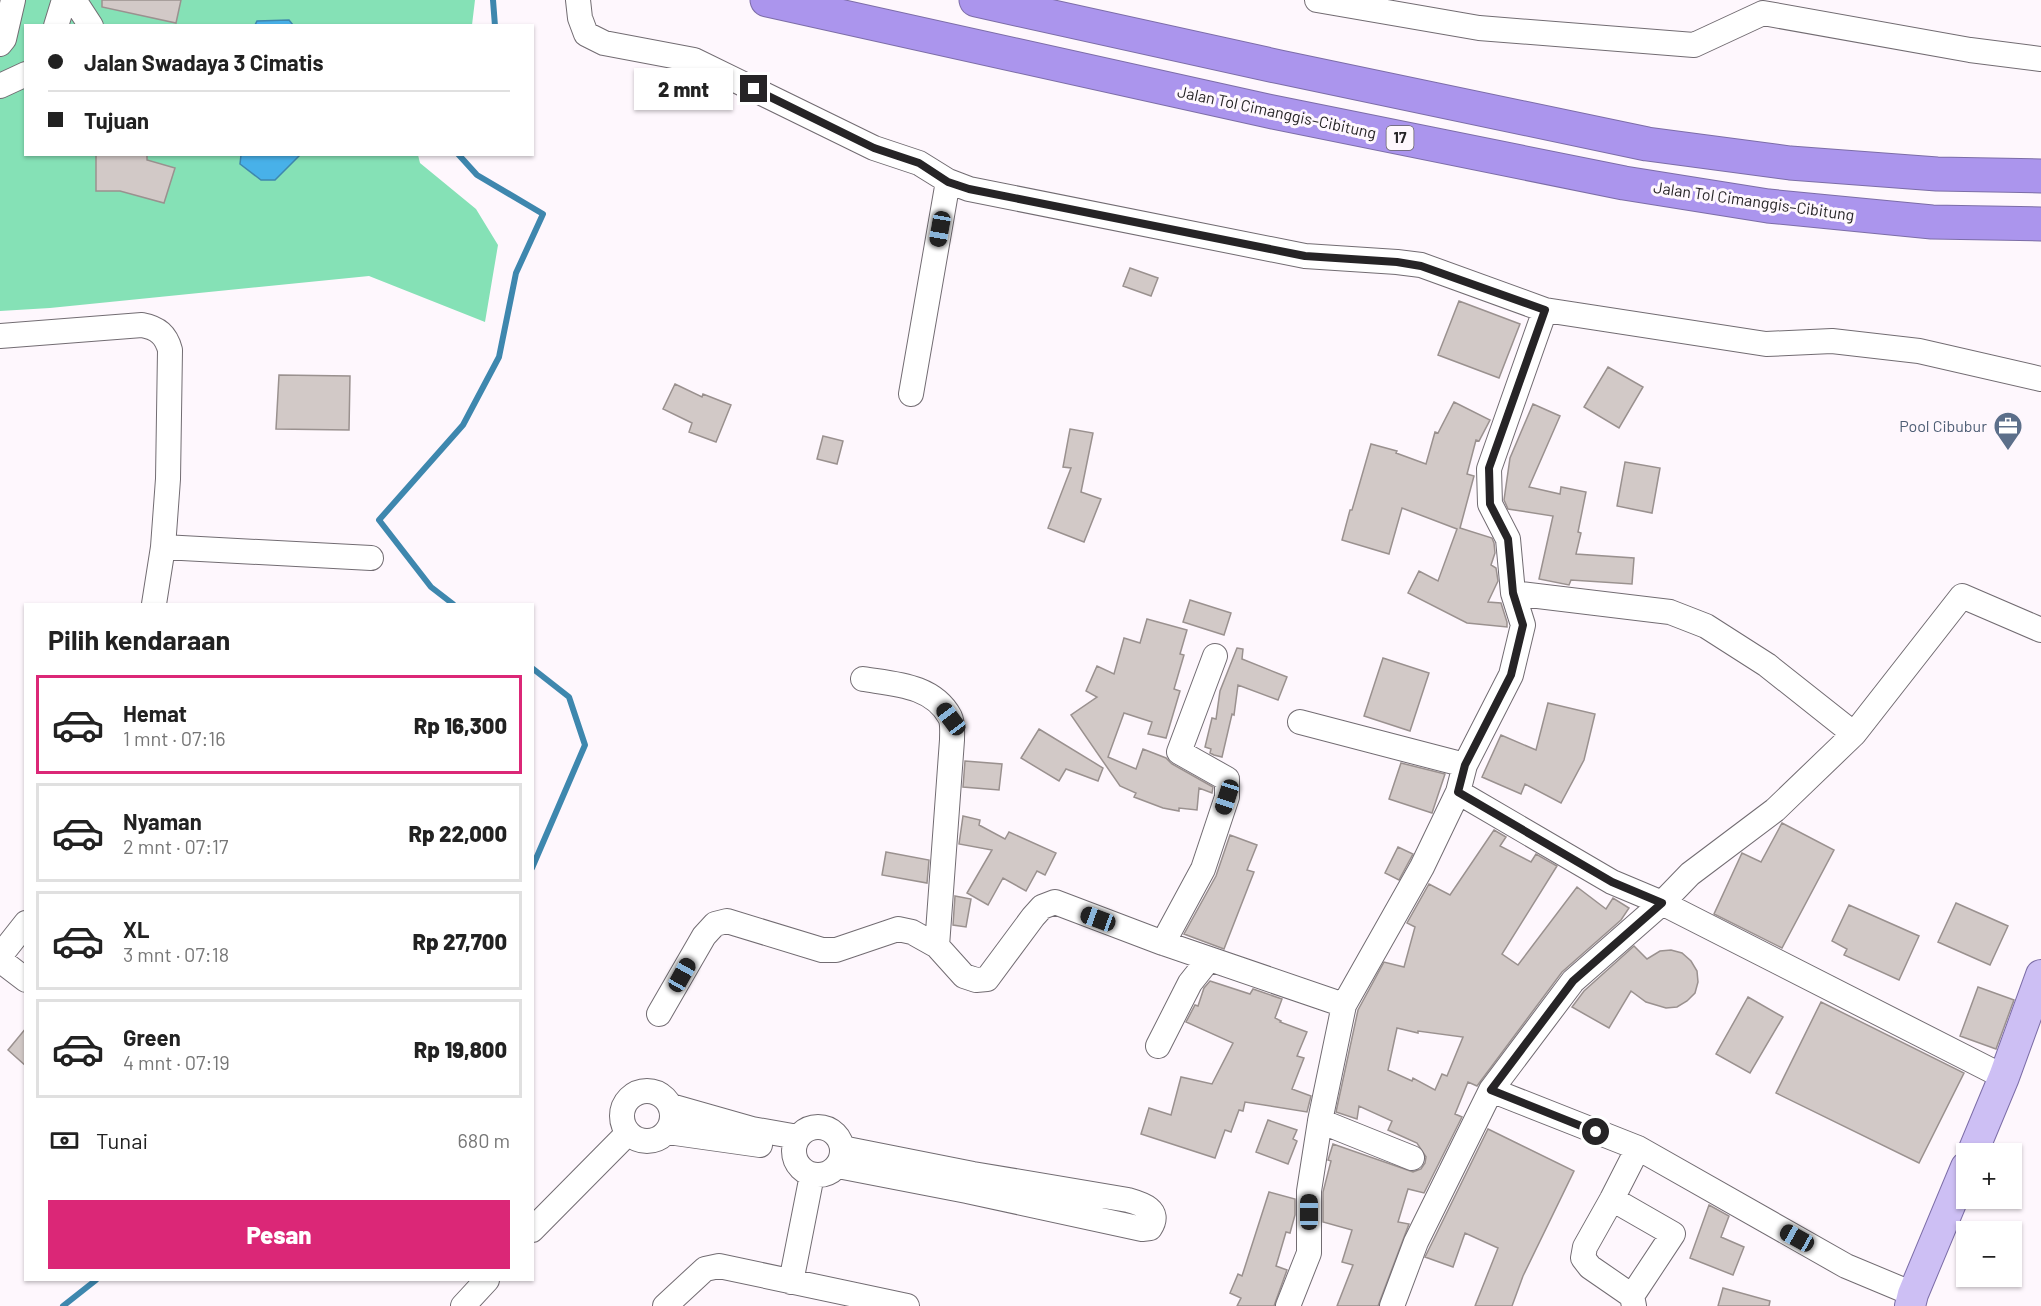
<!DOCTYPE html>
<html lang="id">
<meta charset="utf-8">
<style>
body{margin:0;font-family:Barlow,sans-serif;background:#f6f6f6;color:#222;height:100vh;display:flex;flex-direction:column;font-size:22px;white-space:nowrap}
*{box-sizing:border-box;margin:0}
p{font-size:20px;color:#767676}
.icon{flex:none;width:33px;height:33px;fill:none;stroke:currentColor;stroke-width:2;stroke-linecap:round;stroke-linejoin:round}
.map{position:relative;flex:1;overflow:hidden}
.details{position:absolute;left:24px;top:603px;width:510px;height:678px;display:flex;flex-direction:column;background:#fff;border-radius:0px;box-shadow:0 2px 4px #0004}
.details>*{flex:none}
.hud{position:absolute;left:24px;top:24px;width:510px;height:132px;border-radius:0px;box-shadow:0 2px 4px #0004;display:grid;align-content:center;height:132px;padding:0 24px;background:#fff}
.controls{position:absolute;left:1956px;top:1143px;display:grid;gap:12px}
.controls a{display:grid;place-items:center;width:66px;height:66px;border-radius:0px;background:#fff;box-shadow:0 2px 4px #0004;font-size:30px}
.end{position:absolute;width:27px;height:27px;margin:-14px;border:8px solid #262426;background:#fff;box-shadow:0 0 0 3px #fff}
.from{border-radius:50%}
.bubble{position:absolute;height:42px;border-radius:0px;background:#fff;box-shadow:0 2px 4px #0004;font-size:20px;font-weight:800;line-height:42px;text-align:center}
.car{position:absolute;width:18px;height:36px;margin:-18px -9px;border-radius:8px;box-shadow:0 0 4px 2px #0007;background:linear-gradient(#222 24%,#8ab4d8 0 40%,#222 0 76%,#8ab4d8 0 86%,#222 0)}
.hud b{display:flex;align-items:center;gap:21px;height:57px;font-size:22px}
.hud b+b{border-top:2px solid #e0e0e0}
.hud i{width:15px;height:15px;background:#222}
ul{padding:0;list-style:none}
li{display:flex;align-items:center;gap:18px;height:99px;margin:0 12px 9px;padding:0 12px;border:3px solid #e0e0e0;border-radius:0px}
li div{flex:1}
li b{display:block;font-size:22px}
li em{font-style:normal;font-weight:800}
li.active{border-color:#db2777}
li>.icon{width:54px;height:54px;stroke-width:1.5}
h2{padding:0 24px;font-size:27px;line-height:72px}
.pay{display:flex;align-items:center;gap:15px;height:66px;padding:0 24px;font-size:22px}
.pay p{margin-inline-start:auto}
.action{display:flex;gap:12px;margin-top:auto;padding:12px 24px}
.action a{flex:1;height:69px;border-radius:0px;background:#db2777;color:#fff;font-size:24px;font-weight:800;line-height:69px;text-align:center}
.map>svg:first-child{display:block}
.green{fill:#85e1b6}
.water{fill:#48b1e9;stroke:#3e87ae;stroke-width:1.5}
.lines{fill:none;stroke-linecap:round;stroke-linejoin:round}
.stream{stroke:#3e87ae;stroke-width:6}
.building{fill:#d2c9c7;stroke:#9a918f;stroke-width:1.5;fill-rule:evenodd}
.minor-casing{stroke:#726c72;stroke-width:26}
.major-casing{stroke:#7c6da7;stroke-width:32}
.highway-casing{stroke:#7c6da7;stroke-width:35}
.minor{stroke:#fff;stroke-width:24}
.major{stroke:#cdbff4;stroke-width:30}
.highway{stroke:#ab95ed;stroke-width:33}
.route{stroke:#262426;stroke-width:8}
.labels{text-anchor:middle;stroke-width:6;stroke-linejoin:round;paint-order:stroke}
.shield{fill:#fef7fd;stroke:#676366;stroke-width:1.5}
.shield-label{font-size:15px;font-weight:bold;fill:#262426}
.street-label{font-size:16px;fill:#262426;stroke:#fef7fd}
.service-label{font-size:16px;fill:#4e5e75;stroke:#fef7fd;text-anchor:end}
</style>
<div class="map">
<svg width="2041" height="1306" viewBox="0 0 2041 1306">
<rect width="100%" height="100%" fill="#fef7fd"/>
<path class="green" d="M0,0H475L472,25L26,26V154L418,155L420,163L476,209L498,245L485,322L369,276L50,308L0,311Z"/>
<path class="water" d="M289,20L293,25H255L257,21Z
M241,155V154L300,155L275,180H261L240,164Z"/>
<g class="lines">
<path class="stream" d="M493,0L495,26
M453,604L431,587L379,520L463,425L499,357L516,273L543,214L477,175L458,154
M532,668L569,697L585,745L532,868
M63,1306L96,1280"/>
</g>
<path class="building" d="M102,0H181L176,23L102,7Z
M96,154H147V160L175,168L164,203L120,191H96Z
M1130,268L1158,278L1151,296L1123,286Z
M1459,301L1520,324L1499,378L1438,355Z
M1608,367L1643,387L1619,428L1584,407Z
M279,375L350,376L349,430L276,429Z
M675,384L702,397L703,394L731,405L716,442L689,432L692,423L663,409Z
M1454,402L1490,420L1479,441L1476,440L1467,474L1474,476L1460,528L1492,538L1494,543L1495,553L1491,565L1496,568L1498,581L1488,602L1501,603L1507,622V627L1467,623L1408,593L1419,571L1438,581L1457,529L1402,508L1389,554L1342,540L1350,510H1352L1371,444L1397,451L1396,453L1426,464L1435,432L1438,433Z
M1533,404L1560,416L1529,487L1560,494L1561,487L1586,492L1578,532L1581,533L1576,554L1634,558L1632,584L1571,580L1569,585L1539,579L1553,516L1508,509L1504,500L1510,458Z
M1070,429L1093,433L1081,492L1101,499L1084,542L1048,528L1071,468L1063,467Z
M823,436L843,441L837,464L817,459Z
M1625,462L1660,468L1652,513L1617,506Z
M1190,600L1231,613L1224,635L1183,622Z
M1147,619L1187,630L1180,654L1184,655L1174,689L1180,691L1166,738L1148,734L1152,722L1124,713L1108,757L1136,769L1143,749L1166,758L1172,764L1213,787L1212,793L1199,788L1197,810L1179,808V811L1163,808L1134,797L1136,793L1120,786L1071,715L1097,697L1086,691L1097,666L1114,674L1124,638L1140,643Z
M1237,648L1243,649L1242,659L1287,677L1278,700L1238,685L1234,715L1232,714L1222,757L1214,755L1210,753L1211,749L1205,747L1212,718L1216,719L1220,691Z
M1383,658L1429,673L1410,731L1364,716Z
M1548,703L1595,714L1584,760L1561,803L1525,784L1521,794L1482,777L1501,735L1536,750Z
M1039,729L1103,768L1098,781L1066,769L1059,781L1021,758Z
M965,761L1002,764L999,790L963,787Z
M1401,763L1445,774L1432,813L1389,799Z
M963,816L980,820L979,825L1005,839L1009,832L1056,853L1045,875L1037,871L1026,891L1003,878L988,905L967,893L992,850L959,844Z
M1782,823L1834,850L1782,948L1714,914L1742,853L1761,862Z
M1494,830L1506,837L1500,846L1531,862L1536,854L1557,866L1502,954L1518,965L1577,887L1606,909L1613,898L1629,908L1621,920L1562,972L1477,1086L1468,1082L1455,1114L1462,1117L1424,1193L1408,1189L1398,1222L1409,1224L1378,1306H1337L1353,1265L1342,1262L1352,1230L1323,1222V1192L1331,1161L1328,1160L1333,1144L1413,1172L1421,1169L1425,1163L1426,1157L1417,1143L1388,1130L1392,1121L1359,1106L1357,1119L1336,1112L1358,1010L1384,962L1404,967L1415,927L1407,923L1429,884L1450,895ZM1397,1028L1418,1033V1031L1463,1037L1447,1076L1442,1074L1435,1090L1413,1078L1412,1081L1388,1070Z
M1230,835L1257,845L1247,870L1254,872L1224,949L1184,934L1216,876Z
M1398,847L1413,854L1399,880L1385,873Z
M886,852L929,860L927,883L882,875Z
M955,896L971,899L966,927L953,925Z
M1956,903L2008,926L1990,965L1938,942Z
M1849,905L1919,936L1899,980L1844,955L1847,949L1832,941Z
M1634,946L1647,959L1660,951L1671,950L1682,953L1691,961L1697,971L1698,982L1695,993L1687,1001L1677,1007L1666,1008L1646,1002L1631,991L1609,1028L1572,1007L1584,991Z
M1210,981L1250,994L1253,989L1282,999L1275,1018L1281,1021L1280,1022L1307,1032L1297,1056L1304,1058L1292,1089L1311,1096L1307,1112L1245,1102L1243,1111L1239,1110L1231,1132L1225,1130L1215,1158L1141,1134L1149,1108L1171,1115L1181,1077L1212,1084L1233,1043L1186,1022L1195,1005L1198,1006L1204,988Z
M1978,987L2014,1000L1996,1049L1960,1036Z
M1748,997L1783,1017L1750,1073L1716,1054Z
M1821,1002L1964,1073L1919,1163L1776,1093Z
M26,1028V1066L8,1050Z
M1268,1120L1297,1130L1293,1139L1297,1141L1288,1164L1256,1152Z
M1488,1129L1574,1171L1523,1276L1512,1306H1475L1498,1248L1465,1233L1453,1267L1425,1257Z
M1269,1192L1295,1199V1215L1290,1233L1286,1232L1276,1266L1287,1270L1274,1306H1237L1241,1298L1230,1293L1238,1274L1242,1276Z
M1709,1205L1729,1216L1721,1237L1744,1247L1733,1275L1690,1258Z
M1723,1288L1770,1301L1769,1306H1718Z"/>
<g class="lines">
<g class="minor-casing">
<path id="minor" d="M74,0L91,26
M578,0L580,18L586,34L604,43L694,60L874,148L919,163L948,181L969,189L1305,256L1397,262L1421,265L1545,310L1766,344L1832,341L1919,351L2041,379
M1317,0L1479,28L1694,45L1763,13L1970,50L2041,59
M56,26L64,0
M0,44L4,39L13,0
M0,86L26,74
M0,336L142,325C158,328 166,335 170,350L168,479L163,547L154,604
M911,394L948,181
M163,547L371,558
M1513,593L1670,612L1706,626L1767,665L1854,734L1962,596L2041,630
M863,679C894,684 933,685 950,717C953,723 952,733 952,740L937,946
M1300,722L1465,765
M1458,792L1612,882L1662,903L2004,1077
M1163,943L1203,869L1227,797V779L1179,752L1215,656
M0,956L26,923
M0,960L26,980
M659,1014L704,936L715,924L727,921L822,950H836L898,929L912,932L937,946L964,976L976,980L987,979L1033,917L1042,907L1055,902L1163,943L1344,1005
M1158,1046L1190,983L1209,959
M1491,1090L1638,1148L1846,1266L1913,1294
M622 1116a25 25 0 1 1 50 0a25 25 0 1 1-50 0Z
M671,1106L752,1129L798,1137
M1320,1121L1412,1158
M794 1151a24 24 0 1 1 48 0a24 24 0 1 1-48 0Z
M668,1132L760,1145
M838,1166L967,1191L1142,1229L1150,1228C1162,1210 1142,1204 1128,1200L973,1174L842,1148
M1612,1199L1673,1234L1632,1296L1634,1306
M532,1230L628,1133
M791,1282L812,1175
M1632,1296L1590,1267L1583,1258L1585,1247L1612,1199L1638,1148
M463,1306L487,1280
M665,1306L705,1269L719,1266L907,1306
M1288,1306L1309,1253V1191L1320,1121L1344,1005L1422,867L1458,792L1465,765L1511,675L1523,625L1513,593L1508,539L1490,504L1489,469L1545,310
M1392,1306L1416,1242L1491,1090L1573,981L1662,903L1690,874L1775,810L1854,734"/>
</g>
<g class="major-casing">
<path id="major" d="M1972,1154L2004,1077L2041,975
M1910,1306L1913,1294L1966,1167"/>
</g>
<g class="highway-casing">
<path id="highway" d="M767,0L1268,111L1624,183L1768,206L1932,222L2041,224
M976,0L1280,67L1647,144L1790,163L1937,174L2041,176"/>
</g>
<use href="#minor" class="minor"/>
<use href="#major" class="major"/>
<use href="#highway" class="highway"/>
</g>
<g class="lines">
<path class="route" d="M754,89L874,148L919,163L948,182L969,189L1305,256L1397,262L1421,266L1545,310L1489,468L1490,504L1508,539L1513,593L1523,625L1511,675L1465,765L1458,792L1612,882L1662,903L1573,981L1491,1090L1596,1132"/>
</g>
<defs>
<g id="office-pin" transform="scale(1.5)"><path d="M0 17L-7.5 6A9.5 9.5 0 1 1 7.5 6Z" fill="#5c6f8a" stroke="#fef7fd"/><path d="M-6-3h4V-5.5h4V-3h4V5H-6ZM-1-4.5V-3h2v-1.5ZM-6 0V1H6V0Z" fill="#fff"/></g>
</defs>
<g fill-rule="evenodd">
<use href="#office-pin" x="2008" y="426"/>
</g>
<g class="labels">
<rect class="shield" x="1386.5" y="126" width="27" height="24" rx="4.5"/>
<g class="shield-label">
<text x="1400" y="143">17</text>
</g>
<g class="street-label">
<text transform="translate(1277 112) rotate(12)" y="6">Jalan Tol Cimanggis–Cibitung</text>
<text transform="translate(1754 201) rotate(8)" y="6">Jalan Tol Cimanggis–Cibitung</text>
</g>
<g class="service-label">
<text x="1987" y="432">Pool Cibubur</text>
</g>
</g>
</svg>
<div class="controls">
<a>+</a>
<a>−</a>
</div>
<i class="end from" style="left:1596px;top:1132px"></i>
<i class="end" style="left:754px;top:89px"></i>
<div class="bubble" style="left:634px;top:68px;width:99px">2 mnt</div>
<i class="car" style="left:940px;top:229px;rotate:190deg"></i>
<i class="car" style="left:951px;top:719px;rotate:323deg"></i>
<i class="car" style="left:1227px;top:797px;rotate:198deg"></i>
<i class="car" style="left:1098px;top:919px;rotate:290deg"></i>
<i class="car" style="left:682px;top:975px;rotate:29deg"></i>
<i class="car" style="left:1309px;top:1212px;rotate:0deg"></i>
<i class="car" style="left:1797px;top:1238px;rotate:299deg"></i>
<div class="hud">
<b><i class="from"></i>Jalan Swadaya 3 Cimatis</b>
<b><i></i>Tujuan</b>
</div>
<section class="details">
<h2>Pilih kendaraan</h2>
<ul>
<li class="active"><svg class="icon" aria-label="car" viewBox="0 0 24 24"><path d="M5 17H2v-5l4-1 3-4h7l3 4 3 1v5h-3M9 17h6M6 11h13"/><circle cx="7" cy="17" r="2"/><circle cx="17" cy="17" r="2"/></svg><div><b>Hemat</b><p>1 mnt · 07:16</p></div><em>Rp 16,300</em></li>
<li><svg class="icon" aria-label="car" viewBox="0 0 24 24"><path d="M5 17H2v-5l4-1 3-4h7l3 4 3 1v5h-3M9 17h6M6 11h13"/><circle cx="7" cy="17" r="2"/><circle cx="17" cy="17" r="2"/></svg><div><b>Nyaman</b><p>2 mnt · 07:17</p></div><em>Rp 22,000</em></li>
<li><svg class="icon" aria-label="car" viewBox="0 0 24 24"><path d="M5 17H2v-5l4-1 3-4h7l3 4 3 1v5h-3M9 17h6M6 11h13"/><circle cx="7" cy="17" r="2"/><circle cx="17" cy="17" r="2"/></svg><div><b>XL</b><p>3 mnt · 07:18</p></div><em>Rp 27,700</em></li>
<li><svg class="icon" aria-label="car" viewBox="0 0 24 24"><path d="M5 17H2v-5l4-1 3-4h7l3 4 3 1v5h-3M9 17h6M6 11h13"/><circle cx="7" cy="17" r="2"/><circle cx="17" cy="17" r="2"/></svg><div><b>Green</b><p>4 mnt · 07:19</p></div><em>Rp 19,800</em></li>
</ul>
<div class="pay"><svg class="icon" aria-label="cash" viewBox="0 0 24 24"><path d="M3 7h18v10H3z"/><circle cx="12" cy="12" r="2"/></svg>Tunai<p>680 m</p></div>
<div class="action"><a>Pesan</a></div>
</section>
</div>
